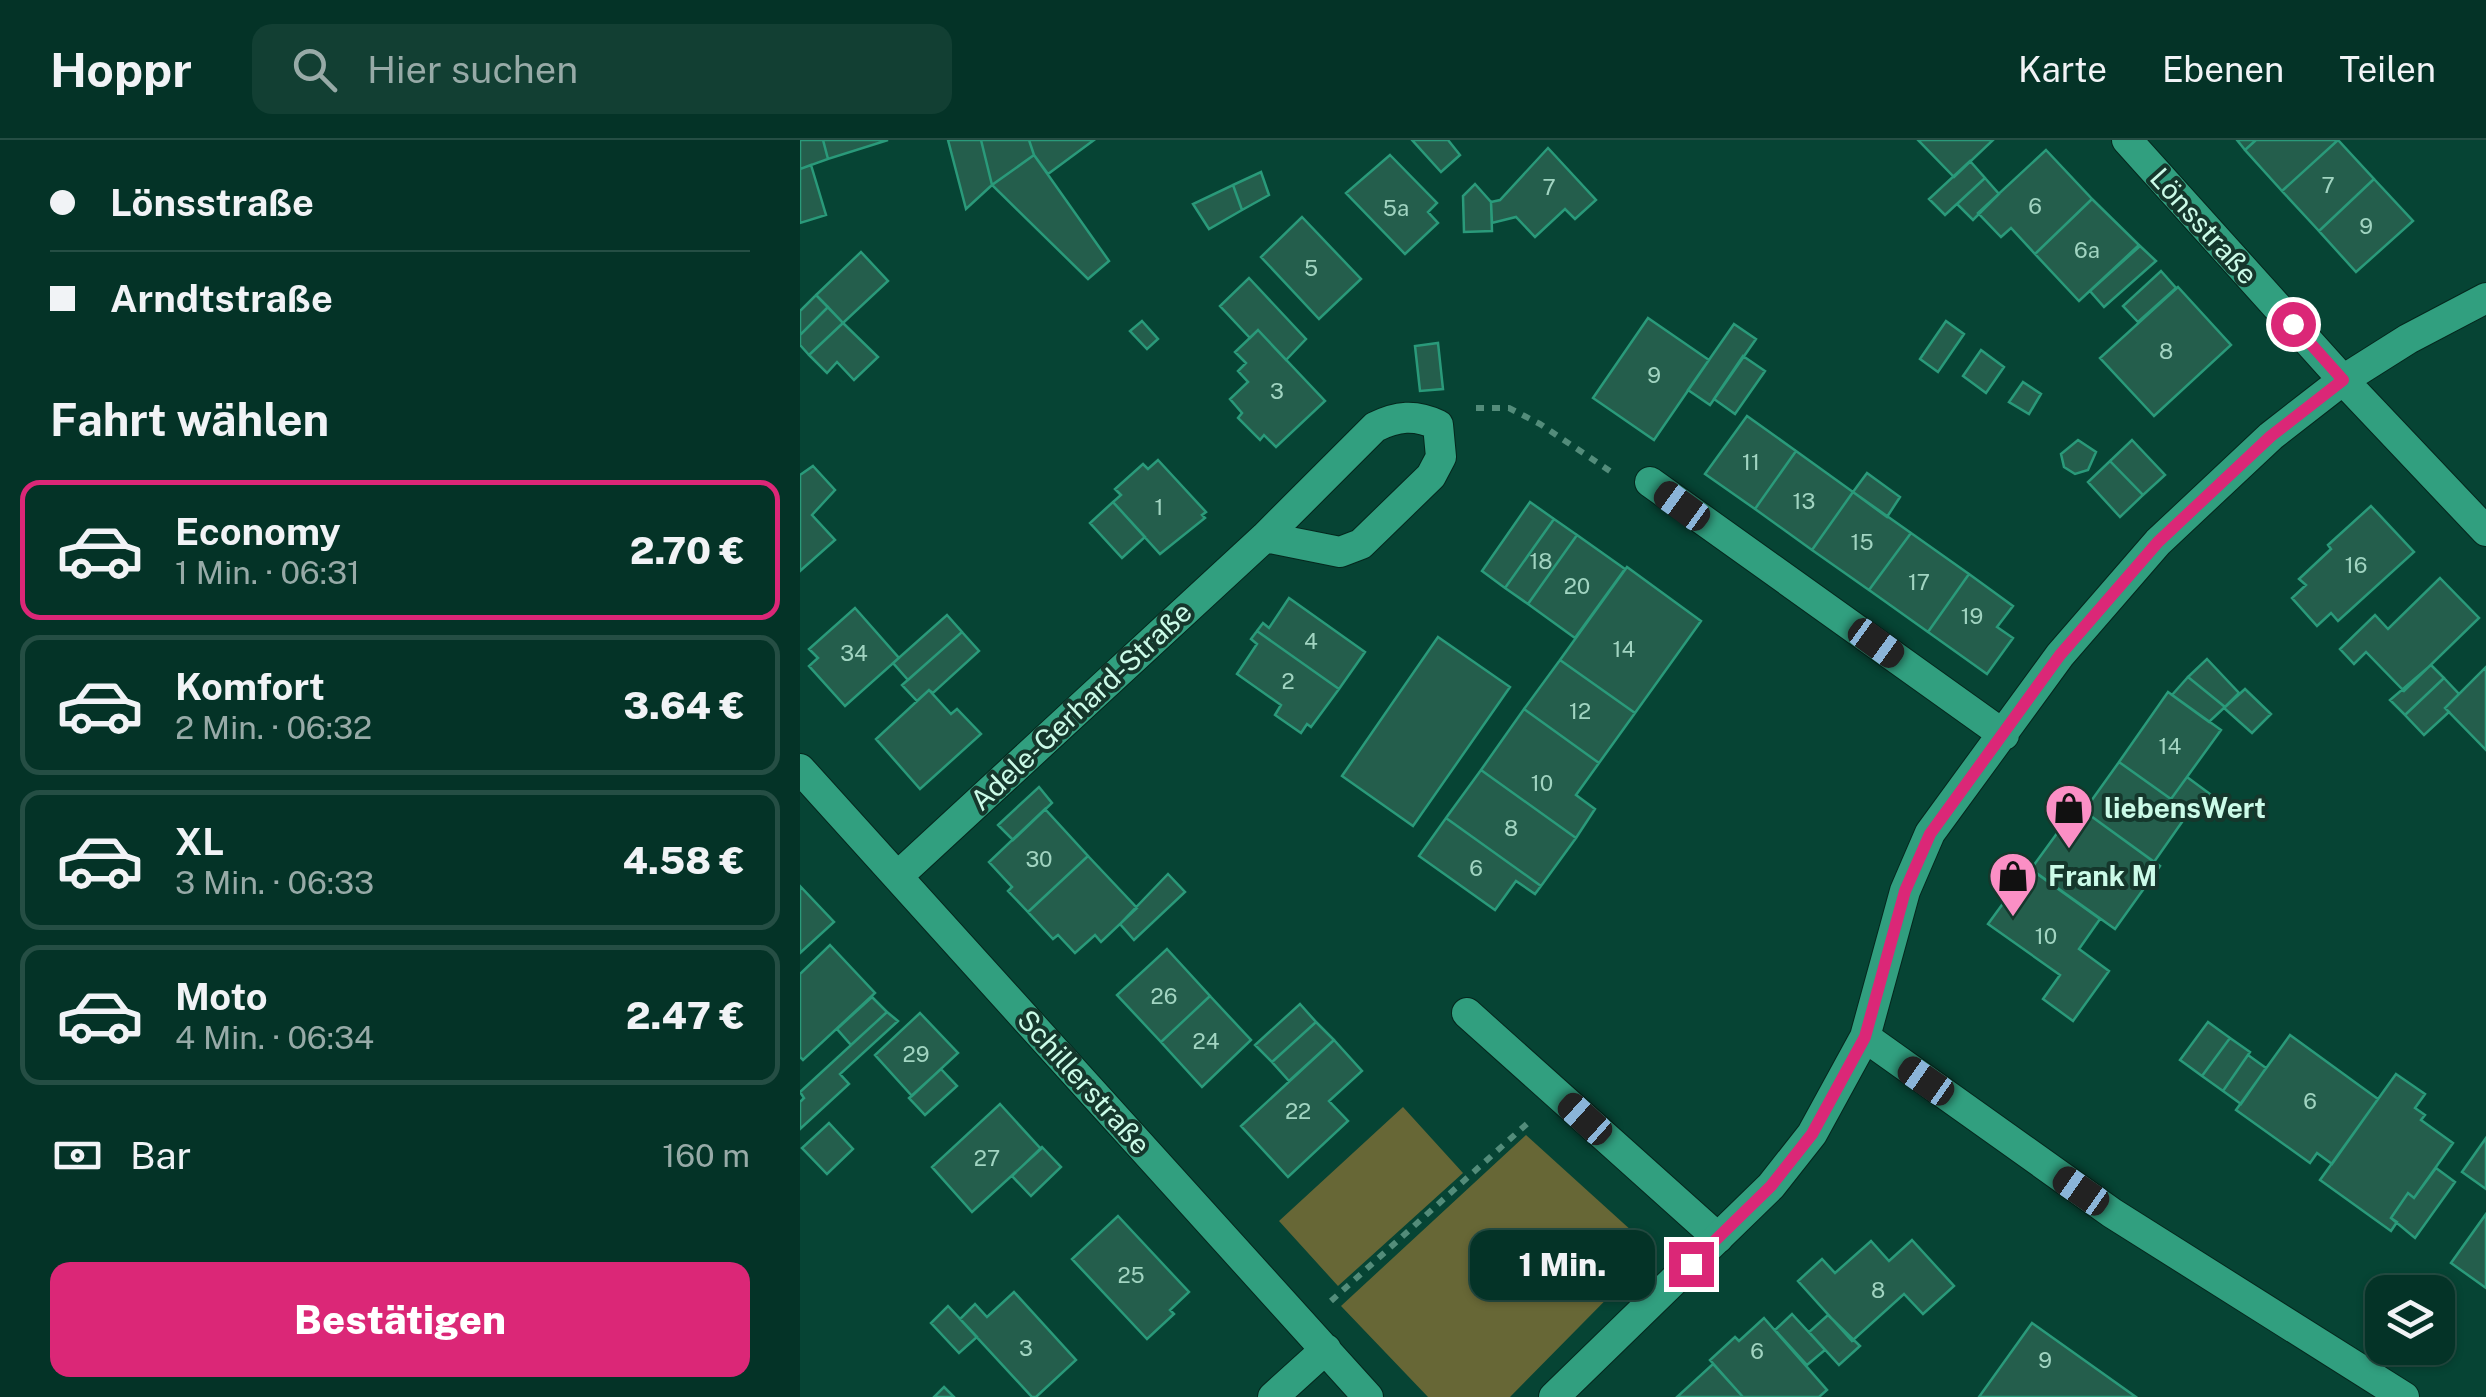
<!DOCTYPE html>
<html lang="de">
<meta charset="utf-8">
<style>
body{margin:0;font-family:"Public Sans",sans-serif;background:#123f33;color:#f1f3f6;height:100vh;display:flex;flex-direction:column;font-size:38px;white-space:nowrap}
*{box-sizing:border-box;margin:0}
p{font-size:32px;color:#97aaa7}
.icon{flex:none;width:55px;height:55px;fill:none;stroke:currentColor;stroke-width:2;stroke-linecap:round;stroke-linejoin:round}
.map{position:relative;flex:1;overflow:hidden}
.details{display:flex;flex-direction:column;background:#043327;width:800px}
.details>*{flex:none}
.top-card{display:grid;align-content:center;height:220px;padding:0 50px;background:#043327}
.fabs{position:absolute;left:1565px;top:1135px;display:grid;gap:20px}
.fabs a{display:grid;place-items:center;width:90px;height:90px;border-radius:20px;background:#043327;box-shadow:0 2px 8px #0004,0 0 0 2px #254e44;font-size:50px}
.end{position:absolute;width:45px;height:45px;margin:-22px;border:12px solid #db2777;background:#fff;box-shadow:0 0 0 5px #fff}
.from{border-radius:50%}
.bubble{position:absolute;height:70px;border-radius:20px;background:#043327;box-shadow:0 2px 8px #0004,0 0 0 2px #254e44;font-size:32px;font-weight:800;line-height:70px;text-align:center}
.car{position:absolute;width:30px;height:60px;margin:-30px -15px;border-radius:12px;box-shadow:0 0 8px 2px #0007;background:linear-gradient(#222 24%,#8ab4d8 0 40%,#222 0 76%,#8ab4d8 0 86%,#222 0)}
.top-card b{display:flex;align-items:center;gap:35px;height:95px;font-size:38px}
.top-card b+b{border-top:2px solid #254e44}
.top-card i{width:25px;height:25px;background:#f1f3f6}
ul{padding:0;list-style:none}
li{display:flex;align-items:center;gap:30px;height:140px;margin:0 20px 15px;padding:0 30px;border:5px solid #254e44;border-radius:20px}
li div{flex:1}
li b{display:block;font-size:38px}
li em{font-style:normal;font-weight:800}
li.active{border-color:#db2777}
li>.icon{width:90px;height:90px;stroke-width:1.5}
h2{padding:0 50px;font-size:45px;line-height:120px}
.pay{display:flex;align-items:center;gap:25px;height:110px;padding:0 50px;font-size:38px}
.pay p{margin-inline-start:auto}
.primary-button{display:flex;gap:20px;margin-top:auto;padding:20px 50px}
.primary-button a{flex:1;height:115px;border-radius:20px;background:#db2777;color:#fff;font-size:40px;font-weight:800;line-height:115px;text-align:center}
header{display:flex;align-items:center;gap:60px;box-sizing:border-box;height:140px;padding:0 50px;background:#043327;border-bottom:2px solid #254e44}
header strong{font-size:48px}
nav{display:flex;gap:55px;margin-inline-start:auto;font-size:35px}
.search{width:700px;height:90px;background:#123f33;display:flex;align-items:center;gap:25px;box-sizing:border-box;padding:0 35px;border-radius:20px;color:#97aaa7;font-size:38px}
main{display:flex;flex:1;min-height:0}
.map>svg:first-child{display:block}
.green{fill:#676736}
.building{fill:#245e4c;stroke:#2a9a7a;stroke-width:2.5}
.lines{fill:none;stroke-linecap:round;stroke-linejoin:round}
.service-casing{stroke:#05271d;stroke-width:32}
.minor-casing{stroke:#05271d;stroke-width:32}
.path{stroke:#538c7a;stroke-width:6;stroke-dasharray:8 8;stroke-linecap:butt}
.service{stroke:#319f7f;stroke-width:30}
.minor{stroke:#319f7f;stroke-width:30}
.route{stroke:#db2777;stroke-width:12}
.labels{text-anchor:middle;stroke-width:8;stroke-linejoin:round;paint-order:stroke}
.number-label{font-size:22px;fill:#a1d4c1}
.street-label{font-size:28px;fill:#cbfbe8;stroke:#15372c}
.poi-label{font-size:28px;font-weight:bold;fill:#cbfbe8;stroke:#15372c;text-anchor:start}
</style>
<header>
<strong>Hoppr</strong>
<div class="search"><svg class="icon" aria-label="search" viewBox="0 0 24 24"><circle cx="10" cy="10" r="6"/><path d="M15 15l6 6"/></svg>Hier suchen</div>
<nav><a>Karte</a><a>Ebenen</a><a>Teilen</a></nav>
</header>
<main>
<section class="details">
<div class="top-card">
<b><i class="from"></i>Lönsstraße</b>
<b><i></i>Arndtstraße</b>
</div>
<h2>Fahrt wählen</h2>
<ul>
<li class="active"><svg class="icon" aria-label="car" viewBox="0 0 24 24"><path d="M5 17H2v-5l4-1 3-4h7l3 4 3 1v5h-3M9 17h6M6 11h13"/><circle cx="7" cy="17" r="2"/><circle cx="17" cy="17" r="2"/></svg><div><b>Economy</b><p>1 Min. · 06:31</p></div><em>2.70 €</em></li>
<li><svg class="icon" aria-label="car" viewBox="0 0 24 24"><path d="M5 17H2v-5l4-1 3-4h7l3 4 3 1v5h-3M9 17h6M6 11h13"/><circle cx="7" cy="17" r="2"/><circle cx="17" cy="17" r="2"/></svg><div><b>Komfort</b><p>2 Min. · 06:32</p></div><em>3.64 €</em></li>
<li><svg class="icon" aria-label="car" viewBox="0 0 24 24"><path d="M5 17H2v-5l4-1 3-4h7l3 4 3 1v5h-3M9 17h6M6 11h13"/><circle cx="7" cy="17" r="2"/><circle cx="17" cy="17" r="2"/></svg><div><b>XL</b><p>3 Min. · 06:33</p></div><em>4.58 €</em></li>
<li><svg class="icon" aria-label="car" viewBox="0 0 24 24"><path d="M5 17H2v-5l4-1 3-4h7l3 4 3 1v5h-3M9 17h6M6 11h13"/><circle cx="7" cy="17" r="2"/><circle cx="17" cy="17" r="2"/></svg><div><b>Moto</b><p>4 Min. · 06:34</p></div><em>2.47 €</em></li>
</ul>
<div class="pay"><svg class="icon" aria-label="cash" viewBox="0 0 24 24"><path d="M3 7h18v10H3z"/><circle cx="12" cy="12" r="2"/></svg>Bar<p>160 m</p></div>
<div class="primary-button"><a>Bestätigen</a></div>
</section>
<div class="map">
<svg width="1686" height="1257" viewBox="0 0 1686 1257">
<rect width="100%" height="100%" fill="#064434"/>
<path class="green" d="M603,967L663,1033L538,1146L479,1081Z
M726,995L854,1111L710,1257H628L541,1166Z"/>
<path class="building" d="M0,0H23L28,19L0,29Z
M23,0H88L28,19Z
M148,0H181L192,45L166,69Z
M181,0H229L234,15L192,45Z
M229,0H294L248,34L234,15Z
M612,0H648L660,15L641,32Z
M1118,0H1193L1154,37Z
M1437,0H1456L1445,10Z
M1456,0H1538L1482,51L1445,10Z
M1538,0L1574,39L1519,91L1482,51Z
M748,8L796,60L775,79L765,69L735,97L716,77L692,83L691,62L700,60Z
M1246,10L1292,59L1235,114L1211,88L1201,97L1178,73Z
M234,15L309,121L288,139L192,45Z
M590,15L637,63L628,72L638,83L605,114L546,53Z
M1170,21L1185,38L1145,75L1129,59Z
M11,25L26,75L0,83V29Z
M461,32L469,55L442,70L433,45Z
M1185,38L1199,54L1173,80L1157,64Z
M1574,39L1613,81L1556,132L1519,91Z
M675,44L691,62L692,91L664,92L663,56Z
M433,45L442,70L409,89L393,64Z
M1292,59L1339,105L1279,161L1235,114Z
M502,77L561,139L519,179L461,117Z
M1340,106L1356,121L1304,167L1290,151Z
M61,112L88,141L43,183L16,155Z
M1361,131L1376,148L1338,182L1323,166Z
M449,138L506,199L486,220L458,190L450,198L420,166Z
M1378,147L1431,205L1354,276L1300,218Z
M16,155L28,167L0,195V171Z
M28,167L43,183L9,215L0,205V195Z
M848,178L909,220L854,300L793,258Z
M342,181L358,199L347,209L330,191Z
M1146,181L1164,194L1138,232L1120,219Z
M43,183L78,217L54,240L37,222L27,233L9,215Z
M934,184L956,199L910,265L888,250Z
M458,190L525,261L476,307L464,295L460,300L438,278L442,273L430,259L448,242L438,231L446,223L435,212Z
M638,203L643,249L620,251L615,206Z
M1181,210L1204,227L1186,253L1163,236Z
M943,216L965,231L935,274L914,259Z
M1223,242L1241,254L1229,274L1209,262Z
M947,276L996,311L955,369L905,334Z
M1278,300L1296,312L1288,330L1275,334L1264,327L1261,314Z
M1332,300L1365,335L1343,355L1310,321Z
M996,311L1053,352L1012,410L955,369Z
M358,320L406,372L402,375L405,378L360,414L313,362L321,355L315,349L343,324L348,329Z
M1310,321L1343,355L1320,377L1288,342Z
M13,326L35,350L12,375L35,400L0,431V335Z
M1067,333L1100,357L1087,377L1053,352Z
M1053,352L1111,393L1069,450L1012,410Z
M313,362L345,397L322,418L290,383Z
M730,362L754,379L705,448L682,431Z
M1571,366L1614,412L1538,481L1531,473L1517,486L1492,458L1506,445L1499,439L1531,409L1528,405Z
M754,379L777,395L728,464L705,448Z
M1111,393L1169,434L1128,492L1069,450Z
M777,395L825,429L775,498L728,464Z
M827,427L901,481L835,573L760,520Z
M1169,434L1213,466L1197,487L1213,498L1187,534L1128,492Z
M1640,438L1679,478L1604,551L1566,512L1554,524L1540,509L1575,475L1588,489Z
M489,458L565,512L539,549L457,491L463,483L469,488Z
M55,468L99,518L45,566L9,526L18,518L9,509Z
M147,475L162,492L108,540L93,523Z
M457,491L539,549L511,587L507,584L501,593L475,575L481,565L437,534L457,504L451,499Z
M162,492L179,511L133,553L129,550L117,561L102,545Z
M638,497L710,547L613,686L542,636Z
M1407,519L1439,553L1425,567L1388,537Z
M760,520L835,573L799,623L724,569Z
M1631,525L1644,538L1605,575L1590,560Z
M1686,527V610L1645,568Z
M1388,537L1425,567L1409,582L1372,555Z
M1644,538L1659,554L1645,568L1649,572L1624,595L1605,575Z
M1445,549L1471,574L1452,593L1424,568Z
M129,550L151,574L157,569L181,594L120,649L76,599Z
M1368,552L1421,590L1371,659L1319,622Z
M724,569L799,623L776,655L795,669L776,698L681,630Z
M1319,622L1389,672L1354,722L1284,671Z
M681,630L776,698L741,746L646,678Z
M1387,637L1410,654L1394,676L1371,659Z
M239,647L252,663L213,700L198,685Z
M245,669L288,716L228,772L208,751L212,747L189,722Z
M1284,671L1360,726L1315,789L1231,729L1266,681L1273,686Z
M646,678L741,746L735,754L716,741L695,770L619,716Z
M288,716L337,768L301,802L295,795L275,813L258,795L253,799L228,772Z
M1229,728L1300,779L1279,809L1309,831L1273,881L1243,859L1260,835L1188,784Z
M368,734L385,752L334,800L320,784Z
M0,746L34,782L0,813Z
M30,805L75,853L3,920L0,917V834Z
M367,809L410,856L361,902L317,855Z
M410,856L451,900L402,947L361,902Z
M72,857L87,872L51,905L37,889Z
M500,864L516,882L472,922L455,905Z
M87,872L98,881L40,934L49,944L0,989V962L4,958L0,952Z
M120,873L158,913L112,956L75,915Z
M516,882L534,900L489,941L472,922Z
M1408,882L1430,898L1402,936L1380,920Z
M1490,895L1578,959L1532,1024L1517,1013L1510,1023L1436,970Z
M1430,898L1450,912L1423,951L1402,936Z
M534,900L562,931L529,961L548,981L488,1037L441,986Z
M1448,915L1466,928L1441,964L1423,951Z
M141,929L157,946L125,975L109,958Z
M1596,934L1625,954L1615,968L1625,975L1621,980L1653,1003L1614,1058L1608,1053L1591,1078L1597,1082L1591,1091L1520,1040Z
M200,964L241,1009L172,1072L132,1027Z
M29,983L53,1009L27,1034L2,1008Z
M1686,998V1049L1662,1032Z
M242,1007L261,1027L231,1056L212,1036Z
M1636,1028L1655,1042L1615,1098L1591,1078L1608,1053L1614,1058Z
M1686,1074V1148L1651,1123Z
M318,1076L389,1152L370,1170L374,1174L347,1199L272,1119Z
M1112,1100L1154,1146L1123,1174L1104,1154L1052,1201L998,1141L1022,1119L1035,1133L1071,1101L1089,1121Z
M214,1152L276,1220L236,1257H232L160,1179L175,1164L187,1177Z
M148,1166L177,1197L159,1213L131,1183Z
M992,1174L1025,1210L1007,1225L975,1190Z
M1028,1175L1060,1206L1039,1225L1009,1192Z
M964,1178L1027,1250L1019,1257H943L910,1220L935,1197L939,1201Z
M1232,1183L1336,1257H1179Z
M913,1224L943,1257H877Z
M144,1247L154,1257H134Z"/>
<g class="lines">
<g class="service-casing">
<path id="service" d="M667,873L918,1098"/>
</g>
<g class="minor-casing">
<path id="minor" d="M1327,0L1543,240L1686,391
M850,342L1204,595
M0,629L568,1257
M98,736L465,397L575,287C597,276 615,274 638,285L641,317L631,336L561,404L540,412L465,397
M1065,897L1312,1073L1604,1257
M473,1257L526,1209
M754,1257L971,1046L1012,994L1065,897L1105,751L1130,693L1260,515L1358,402L1471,296L1543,240L1608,199L1686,158"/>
</g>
<path class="path" d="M676,268H709L740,284L810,331
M531,1161L730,981"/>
<use href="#service" class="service"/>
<use href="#minor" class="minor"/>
</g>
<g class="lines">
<path class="route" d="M891,1124L971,1046L1012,994L1065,897L1105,751L1130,694L1260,515L1358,402L1471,296L1543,240L1493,184"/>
</g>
<defs>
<g id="shop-pin" transform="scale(2.5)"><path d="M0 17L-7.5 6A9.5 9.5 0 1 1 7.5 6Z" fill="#fb8fc5" stroke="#15372c"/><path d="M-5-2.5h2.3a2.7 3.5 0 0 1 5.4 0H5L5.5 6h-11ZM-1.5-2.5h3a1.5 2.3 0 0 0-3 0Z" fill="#111"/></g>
</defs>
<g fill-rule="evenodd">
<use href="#shop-pin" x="1269" y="668"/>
<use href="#shop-pin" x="1213" y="736"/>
</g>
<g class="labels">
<g class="number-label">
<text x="1528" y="53">7</text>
<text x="749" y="55">7</text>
<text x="1235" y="74">6</text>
<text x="596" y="76">5a</text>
<text x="1566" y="94">9</text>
<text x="1287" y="118">6a</text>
<text x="511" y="136">5</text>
<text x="1366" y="219">8</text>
<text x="854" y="243">9</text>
<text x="477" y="259">3</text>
<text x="951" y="330">11</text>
<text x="1004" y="369">13</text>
<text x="359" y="375">1</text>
<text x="1062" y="410">15</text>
<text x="741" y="429">18</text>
<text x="1556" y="433">16</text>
<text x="1119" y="450">17</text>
<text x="777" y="454">20</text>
<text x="1172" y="484">19</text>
<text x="511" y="509">4</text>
<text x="824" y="517">14</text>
<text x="54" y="521">34</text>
<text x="488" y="549">2</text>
<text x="780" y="579">12</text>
<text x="1370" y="614">14</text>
<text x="742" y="651">10</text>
<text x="711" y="696">8</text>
<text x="239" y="727">30</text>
<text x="676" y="736">6</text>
<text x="1246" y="804">10</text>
<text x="364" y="864">26</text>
<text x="406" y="909">24</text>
<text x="116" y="922">29</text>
<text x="1510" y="969">6</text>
<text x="498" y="979">22</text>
<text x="187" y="1026">27</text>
<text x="331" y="1143">25</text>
<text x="1078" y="1158">8</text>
<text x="226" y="1216">3</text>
<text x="957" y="1219">6</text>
<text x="1245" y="1228">9</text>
</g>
<g class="street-label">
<text transform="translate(1404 86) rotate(48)" y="10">Lönsstraße</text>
<text transform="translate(281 566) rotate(-43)" y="10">Adele-Gerhard-Straße</text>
<text transform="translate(284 942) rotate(48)" y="10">Schillerstraße</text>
</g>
<g class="poi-label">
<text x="1304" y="678">liebensWert</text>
<text x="1248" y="746">Frank M</text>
</g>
</g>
</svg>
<div class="fabs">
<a><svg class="icon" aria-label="layers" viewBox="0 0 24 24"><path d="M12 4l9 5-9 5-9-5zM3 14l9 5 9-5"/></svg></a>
</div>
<i class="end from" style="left:1493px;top:184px"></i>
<i class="end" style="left:891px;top:1124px"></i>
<div class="bubble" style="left:670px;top:1090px;width:185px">1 Min.</div>
<i class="car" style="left:882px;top:366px;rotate:306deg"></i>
<i class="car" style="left:1076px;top:503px;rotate:126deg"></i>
<i class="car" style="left:1126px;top:941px;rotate:305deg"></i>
<i class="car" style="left:785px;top:979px;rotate:312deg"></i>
<i class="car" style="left:1281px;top:1051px;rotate:305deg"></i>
</div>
</main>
